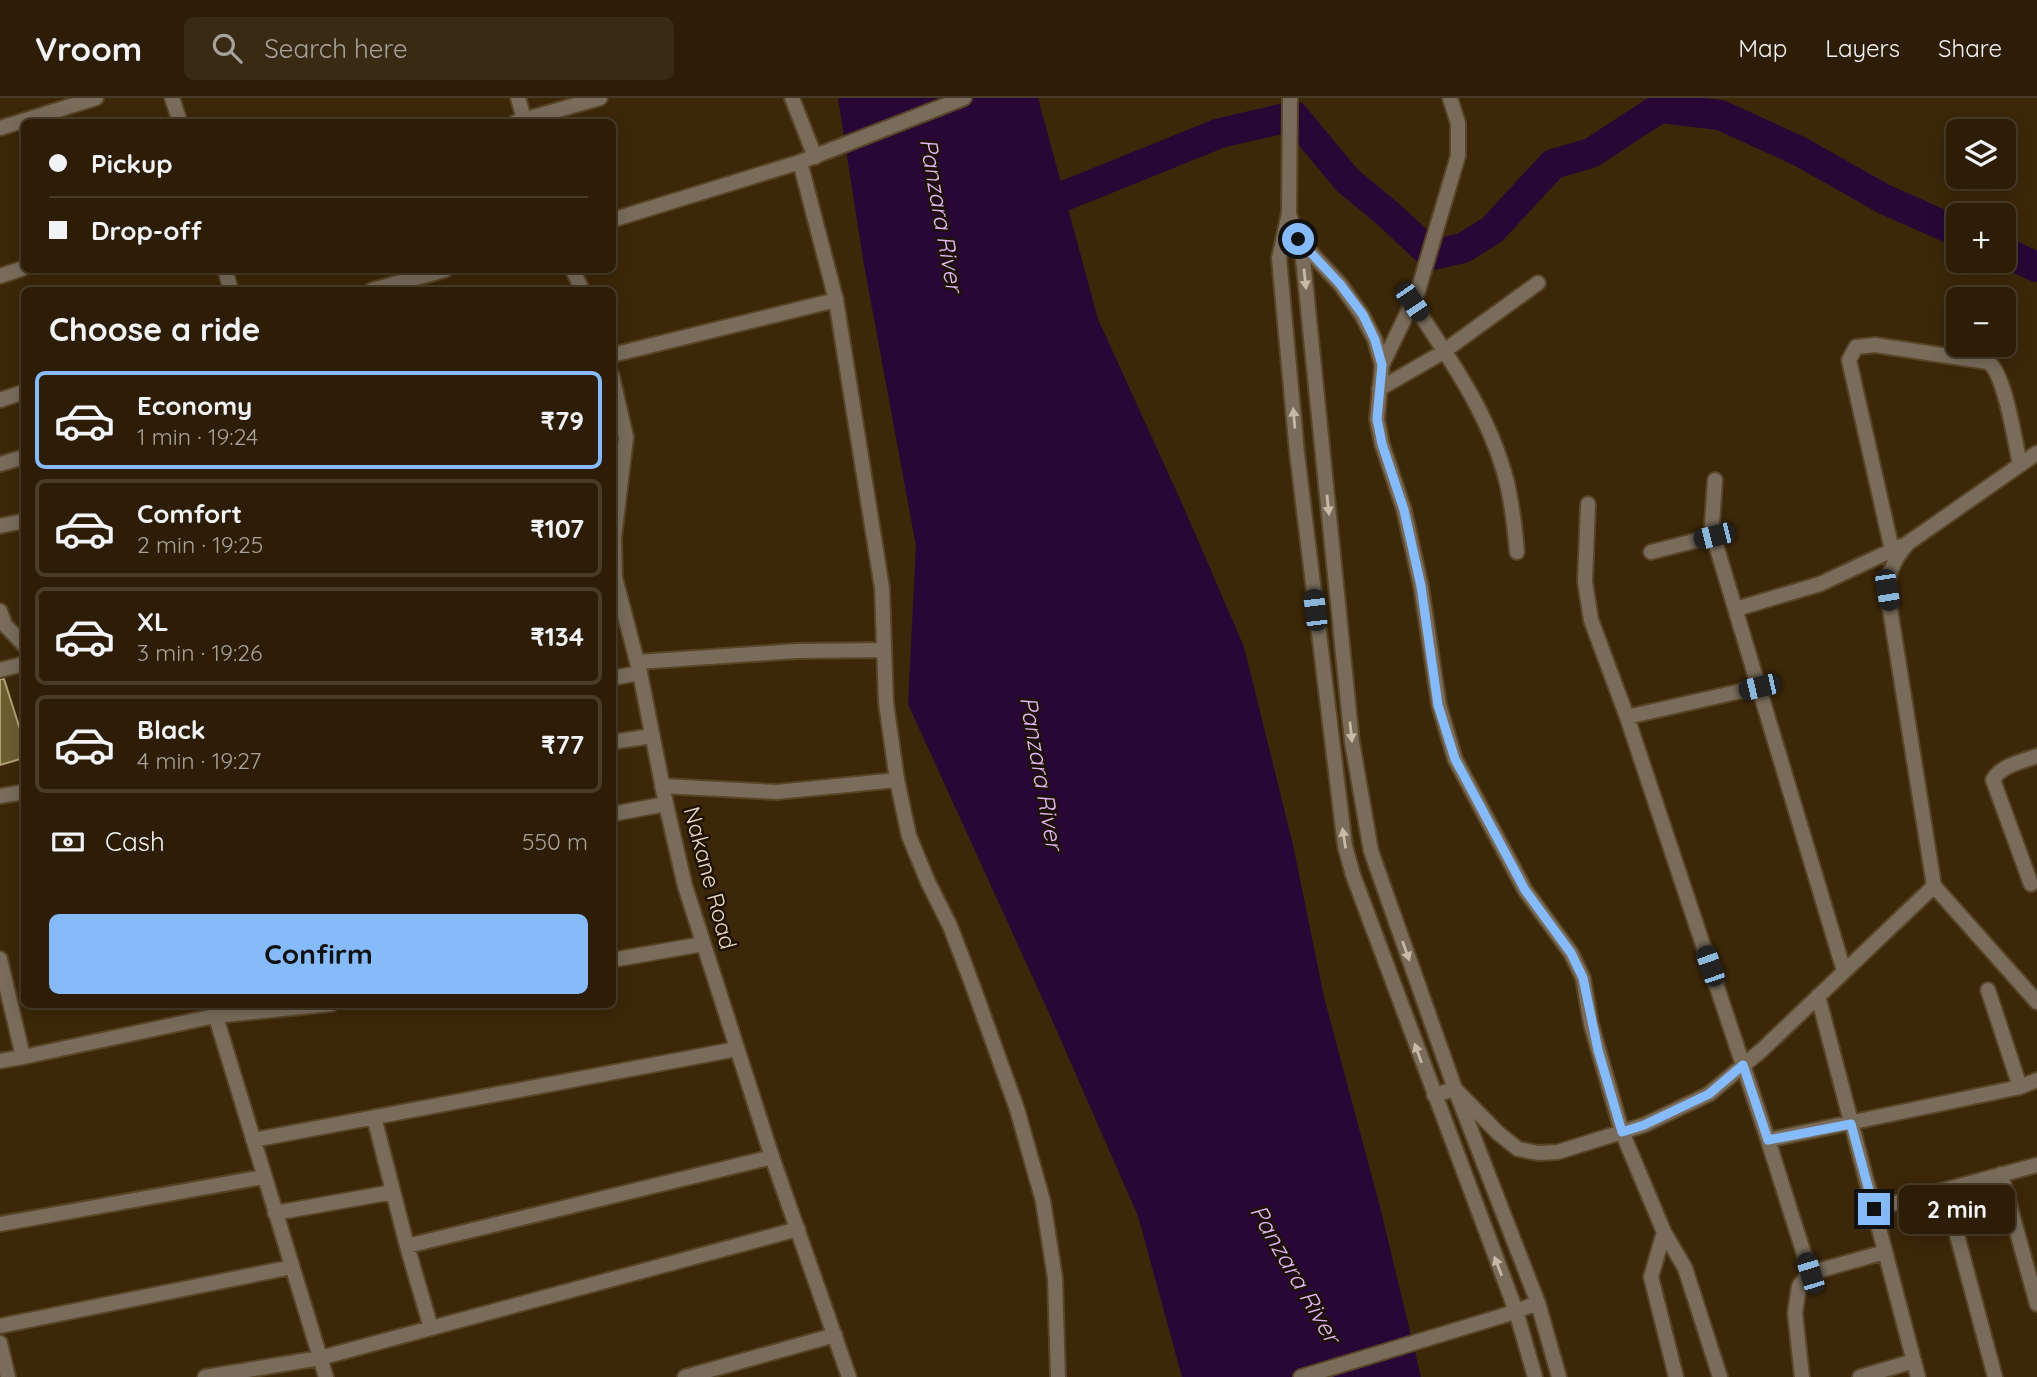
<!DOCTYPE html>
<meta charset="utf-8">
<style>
body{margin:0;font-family:Quicksand,sans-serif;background:#392a14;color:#f1f3f6;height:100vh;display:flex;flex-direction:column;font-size:26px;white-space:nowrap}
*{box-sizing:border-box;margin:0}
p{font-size:23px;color:#a7a29b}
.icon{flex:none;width:38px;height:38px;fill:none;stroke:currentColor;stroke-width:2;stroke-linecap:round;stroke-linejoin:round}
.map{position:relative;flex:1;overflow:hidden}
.drawer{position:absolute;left:21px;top:189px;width:595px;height:721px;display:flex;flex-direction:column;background:#2d1d06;border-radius:10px;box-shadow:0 4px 18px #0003,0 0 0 2px #483b28}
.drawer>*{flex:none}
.banner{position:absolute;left:21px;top:21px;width:595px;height:154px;border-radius:10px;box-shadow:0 4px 18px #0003,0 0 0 2px #483b28;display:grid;align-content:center;height:154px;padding:0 28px;background:#2d1d06}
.fabs{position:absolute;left:1946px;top:21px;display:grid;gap:14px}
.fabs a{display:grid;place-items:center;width:70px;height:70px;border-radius:10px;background:#2d1d06;box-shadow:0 4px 18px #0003,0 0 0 2px #483b28;font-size:35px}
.end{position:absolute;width:32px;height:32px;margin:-16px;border:9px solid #85bbfb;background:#111;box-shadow:0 0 0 4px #111}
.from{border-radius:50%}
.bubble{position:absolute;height:49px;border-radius:10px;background:#2d1d06;box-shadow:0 4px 18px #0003,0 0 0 2px #483b28;font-size:23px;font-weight:700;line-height:49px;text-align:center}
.car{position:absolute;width:21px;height:42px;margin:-21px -10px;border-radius:9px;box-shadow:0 0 5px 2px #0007;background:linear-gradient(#222 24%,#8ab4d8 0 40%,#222 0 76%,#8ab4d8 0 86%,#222 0)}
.banner b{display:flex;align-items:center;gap:24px;height:66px;font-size:26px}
.banner b+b{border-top:2px solid #483b28}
.banner i{width:18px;height:18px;background:#f1f3f6}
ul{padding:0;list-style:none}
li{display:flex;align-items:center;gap:21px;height:98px;margin:0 14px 10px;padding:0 14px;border:4px solid #483b28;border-radius:10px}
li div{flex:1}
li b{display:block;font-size:26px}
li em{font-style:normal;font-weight:700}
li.active{border-color:#85bbfb}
li>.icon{width:63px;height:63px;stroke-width:1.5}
h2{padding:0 28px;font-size:32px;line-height:84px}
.pay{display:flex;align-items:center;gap:18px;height:77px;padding:0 28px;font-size:26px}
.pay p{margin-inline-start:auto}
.primary-button{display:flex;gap:14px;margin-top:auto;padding:14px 28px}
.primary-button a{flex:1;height:80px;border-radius:10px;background:#85bbfb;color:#111;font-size:28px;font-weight:700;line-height:80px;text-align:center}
header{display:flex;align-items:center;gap:42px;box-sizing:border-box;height:98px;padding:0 35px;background:#2d1d06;border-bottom:2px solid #483b28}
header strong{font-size:33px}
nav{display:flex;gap:38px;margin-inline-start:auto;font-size:24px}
.search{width:490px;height:63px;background:#392a14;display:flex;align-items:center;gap:18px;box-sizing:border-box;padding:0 24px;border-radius:10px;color:#a7a29b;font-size:26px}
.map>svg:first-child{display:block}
.water{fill:#280736}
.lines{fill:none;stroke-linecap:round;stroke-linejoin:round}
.river{stroke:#280736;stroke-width:30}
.building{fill:#6b5e2f;stroke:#b2a373;stroke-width:2}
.minor-casing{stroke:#584426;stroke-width:18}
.tertiary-casing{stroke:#584426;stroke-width:18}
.minor{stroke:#796c5b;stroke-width:14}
.tertiary{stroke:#796c5b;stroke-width:14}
.oneway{fill:#c9b9a5}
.route{stroke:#85bbfb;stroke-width:9}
.labels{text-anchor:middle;stroke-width:5;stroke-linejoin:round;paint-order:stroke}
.street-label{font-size:23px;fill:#ebdac5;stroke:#1d1203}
.water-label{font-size:24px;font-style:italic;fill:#e4b7fd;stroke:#1d1203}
</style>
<header>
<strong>Vroom</strong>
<div class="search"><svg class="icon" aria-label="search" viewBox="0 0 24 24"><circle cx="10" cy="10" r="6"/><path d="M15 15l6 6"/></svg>Search here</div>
<nav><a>Map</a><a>Layers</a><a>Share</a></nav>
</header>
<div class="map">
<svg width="2037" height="1279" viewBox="0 0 2037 1279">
<rect width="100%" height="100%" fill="#3c2708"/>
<path class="water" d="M838,0H1038L1098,221L1184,410L1244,549L1293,747L1324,899L1380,1109L1421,1279H1182L1138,1118L1049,915L908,606L916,448L863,161Z"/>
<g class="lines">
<path class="river" d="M1027,113L1220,35L1294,18L1347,82L1387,115L1432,157L1463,150L1492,132L1553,66L1591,55L1660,10L1720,17L1799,53L1884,101L1958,134
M2004,154L2037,169"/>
</g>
<path class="building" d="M0,581H4L24,644V660L0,667Z"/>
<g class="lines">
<g class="minor-casing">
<path id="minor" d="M172,0L180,24
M792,0L815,59
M516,24L600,0
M0,30L96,0
M1298,141L1340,186L1362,217L1375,242L1382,267L1377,321L1382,346L1404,412L1421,488L1439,607L1455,661L1525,792L1571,855L1583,880L1591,926L1622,1034L1664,1134L1685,1170L1720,1279
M225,172L231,192
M0,178L24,170
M372,192L445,172
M1412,204C1450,261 1490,317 1507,385C1512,407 1515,431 1517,454
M612,257L836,202
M1382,267L1418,193L1458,58V25L1450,0
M1379,291L1440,256L1538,185
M0,302L24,294
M2037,355L1908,445C1895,460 1889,472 1887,492L1934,788L2037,904
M0,366L24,359
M1715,382L1712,427L1716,447L1844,873
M1588,406L1585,484L1591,522L1627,619L1768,1042L1810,1175
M0,428L24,423
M1892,452L1849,262L1856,249L1875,247L1988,264C2005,275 2015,344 2020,367
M1651,454L1714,438
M1736,511L1820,486L1901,448
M0,513L5,527L24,547
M637,564L797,553L884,552
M0,572L24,566
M612,580L640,575
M1627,619L1759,589
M612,644L652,638
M662,688L777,694L897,682
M0,698L24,694
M612,716L666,706
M2031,786L1993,682C2000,668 2023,663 2037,658
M0,861L23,959L0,963
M612,862L703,846
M1988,892L2020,989
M1818,898L1918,1279
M212,906L326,1279
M23,959L215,918L331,906
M1434,997L1455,991L1498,1035L1518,1051L1538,1055L1558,1054L1644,1027L1709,996L1763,951L1934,788
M374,1019L407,1148L431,1230
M253,1042L737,951
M1768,1042L2020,989L2037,982
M2001,1076L2037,1206
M1945,1092L1995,1279
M1874,1111L2037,1067
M275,1115L393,1094
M0,1126L263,1079
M1664,1134L1651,1179L1676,1279
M407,1148L772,1059
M0,1228L292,1169
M0,1245L8,1279
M205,1279L320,1260L798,1131
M685,1279L835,1237
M1802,1279L1795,1215L1799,1188L1810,1175L1885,1154
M1860,1279L1914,1263"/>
</g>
<g class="tertiary-casing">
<path id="tertiary" d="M518,0L525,24
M1290,0L1289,115L1279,160L1297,355L1345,748L1353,777L1516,1213L1535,1279
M800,64L836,202L882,490L886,605L897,682L909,738L928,784L950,828L971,883L1017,1011L1043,1103L1055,1180L1058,1279
M1289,116L1303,161L1352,644L1371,753L1455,991L1538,1205L1559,1279
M612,122L800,64L964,0
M573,172L582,192
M612,278L626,339L614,440L615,480L640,575L666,706L685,788L772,1059L849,1279
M1301,1279L1502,1218L1538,1205"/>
</g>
<use href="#minor" class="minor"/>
<use href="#tertiary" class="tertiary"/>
</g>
<defs><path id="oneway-solid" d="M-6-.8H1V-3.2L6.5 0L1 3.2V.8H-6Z" transform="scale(1.75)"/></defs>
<g class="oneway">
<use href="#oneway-solid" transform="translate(1305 181) rotate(84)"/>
<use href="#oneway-solid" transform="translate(1294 320) rotate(-95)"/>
<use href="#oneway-solid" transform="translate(1328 407) rotate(84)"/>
<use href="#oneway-solid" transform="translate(1351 634) rotate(84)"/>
<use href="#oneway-solid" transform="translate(1344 740) rotate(-99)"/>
<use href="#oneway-solid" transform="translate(1406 853) rotate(70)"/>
<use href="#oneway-solid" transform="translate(1418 955) rotate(-110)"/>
<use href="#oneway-solid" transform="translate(1498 1168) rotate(-111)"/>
</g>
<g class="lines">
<path class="route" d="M1298,141L1340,186L1363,217L1375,242L1382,267L1377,321L1382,346L1404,412L1421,488L1438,607L1455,661L1525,792L1571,855L1583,880L1598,952L1622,1034L1644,1027L1709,996L1743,967L1768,1042L1851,1026L1874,1111"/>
</g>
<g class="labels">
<g class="street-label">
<text transform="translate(710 780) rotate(75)" y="8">Nakane Road</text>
</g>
<g class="water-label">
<text transform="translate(941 117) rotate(80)" y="8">Panzara River</text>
<text transform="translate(1041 675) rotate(80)" y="8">Panzara River</text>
<text transform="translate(1295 1176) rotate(60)" y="8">Panzara River</text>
</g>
</g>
</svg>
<div class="fabs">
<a><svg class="icon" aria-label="layers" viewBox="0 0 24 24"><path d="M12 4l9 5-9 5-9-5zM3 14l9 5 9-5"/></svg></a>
<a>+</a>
<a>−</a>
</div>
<i class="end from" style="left:1298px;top:141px"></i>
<i class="end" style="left:1874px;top:1111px"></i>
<div class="bubble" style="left:1899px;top:1087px;width:116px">2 min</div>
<i class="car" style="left:1412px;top:204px;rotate:146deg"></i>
<i class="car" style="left:1714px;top:438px;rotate:256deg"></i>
<i class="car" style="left:1887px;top:492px;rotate:171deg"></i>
<i class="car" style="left:1315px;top:512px;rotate:353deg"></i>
<i class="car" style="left:1759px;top:589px;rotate:257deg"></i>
<i class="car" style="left:1710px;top:868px;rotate:341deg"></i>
<i class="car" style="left:1810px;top:1175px;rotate:343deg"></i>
<div class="banner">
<b><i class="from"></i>Pickup</b>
<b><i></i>Drop-off</b>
</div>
<section class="drawer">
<h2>Choose a ride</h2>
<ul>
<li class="active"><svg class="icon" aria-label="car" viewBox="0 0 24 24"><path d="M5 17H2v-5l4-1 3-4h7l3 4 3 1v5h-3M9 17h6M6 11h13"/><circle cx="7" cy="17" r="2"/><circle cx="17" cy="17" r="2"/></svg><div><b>Economy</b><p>1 min · 19:24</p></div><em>₹79</em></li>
<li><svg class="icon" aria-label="car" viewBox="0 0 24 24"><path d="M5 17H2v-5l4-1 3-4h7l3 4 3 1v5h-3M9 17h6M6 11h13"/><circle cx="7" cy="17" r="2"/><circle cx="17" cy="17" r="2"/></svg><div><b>Comfort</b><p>2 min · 19:25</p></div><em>₹107</em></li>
<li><svg class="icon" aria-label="car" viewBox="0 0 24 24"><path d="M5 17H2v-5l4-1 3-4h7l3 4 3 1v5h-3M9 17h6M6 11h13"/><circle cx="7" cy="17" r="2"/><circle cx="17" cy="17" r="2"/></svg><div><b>XL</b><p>3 min · 19:26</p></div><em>₹134</em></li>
<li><svg class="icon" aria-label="car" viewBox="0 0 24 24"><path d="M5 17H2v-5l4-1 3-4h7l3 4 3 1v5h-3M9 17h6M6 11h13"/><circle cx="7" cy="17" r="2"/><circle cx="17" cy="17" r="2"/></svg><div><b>Black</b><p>4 min · 19:27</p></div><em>₹77</em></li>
</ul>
<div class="pay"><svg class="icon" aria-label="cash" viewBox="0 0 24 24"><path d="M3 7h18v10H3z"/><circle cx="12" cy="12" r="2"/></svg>Cash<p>550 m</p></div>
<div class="primary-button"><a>Confirm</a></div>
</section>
</div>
